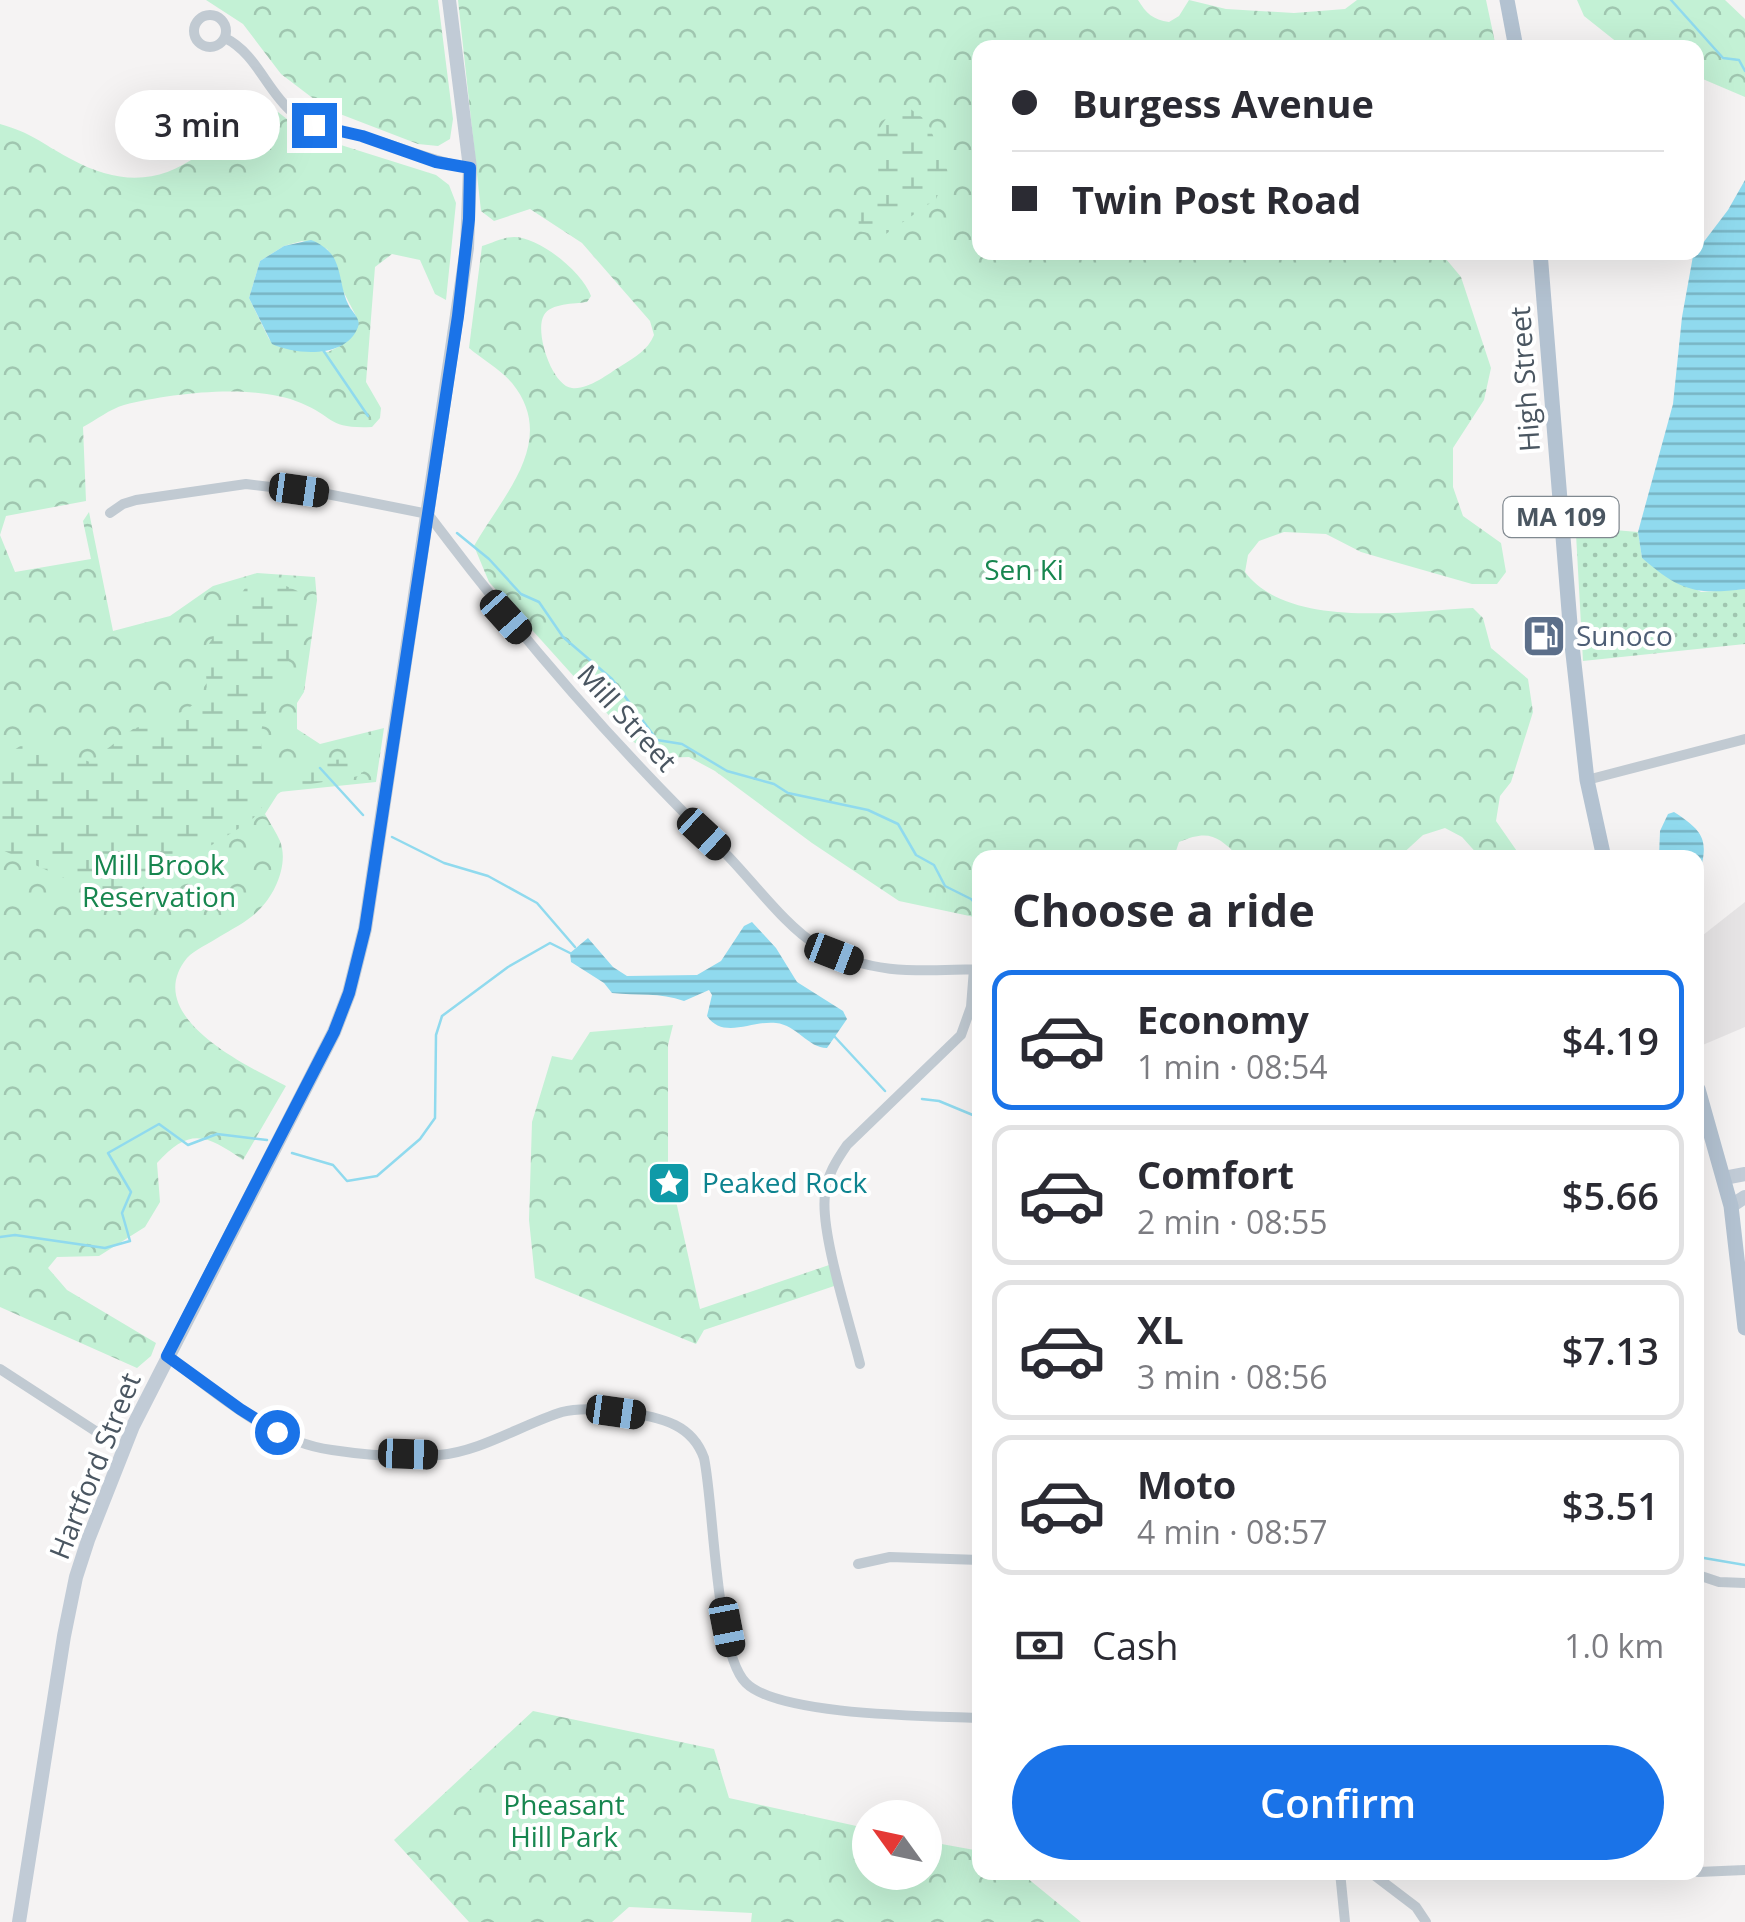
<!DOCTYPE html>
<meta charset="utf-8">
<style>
body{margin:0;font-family:"Open Sans",sans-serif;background:#f2f2f3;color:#2b2b33;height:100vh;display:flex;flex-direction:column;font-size:38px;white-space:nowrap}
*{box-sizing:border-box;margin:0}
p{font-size:32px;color:#7c7c81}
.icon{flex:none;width:55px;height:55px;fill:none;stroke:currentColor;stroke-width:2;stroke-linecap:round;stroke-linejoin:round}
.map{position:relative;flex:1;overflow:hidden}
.panel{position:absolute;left:972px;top:850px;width:732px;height:1030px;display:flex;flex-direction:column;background:#fff;border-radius:20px;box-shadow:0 10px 40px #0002}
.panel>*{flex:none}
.hud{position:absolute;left:972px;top:40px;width:732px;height:220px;border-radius:20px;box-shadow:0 10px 40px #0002;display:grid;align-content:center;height:220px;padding:0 40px;background:#fff}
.needle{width:65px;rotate:303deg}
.tools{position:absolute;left:852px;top:1800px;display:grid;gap:20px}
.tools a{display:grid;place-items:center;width:90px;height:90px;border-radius:50%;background:#fff;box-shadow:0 10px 40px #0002;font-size:50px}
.end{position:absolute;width:45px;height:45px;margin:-22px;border:12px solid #1a73e8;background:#fff;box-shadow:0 0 0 5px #fff}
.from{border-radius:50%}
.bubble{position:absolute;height:70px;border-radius:35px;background:#fff;box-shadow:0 10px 40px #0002;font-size:32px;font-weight:600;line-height:70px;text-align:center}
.car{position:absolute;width:30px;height:60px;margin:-30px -15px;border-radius:12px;box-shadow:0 0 8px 2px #0007;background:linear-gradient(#222 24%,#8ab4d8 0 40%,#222 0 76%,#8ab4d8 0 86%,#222 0)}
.hud b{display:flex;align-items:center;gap:35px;height:95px;font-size:38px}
.hud b+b{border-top:2px solid #e1e1e2}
.hud i{width:25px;height:25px;background:#2b2b33}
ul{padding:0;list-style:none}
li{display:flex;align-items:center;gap:30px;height:140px;margin:0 20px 15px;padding:0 20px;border:5px solid #e1e1e2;border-radius:20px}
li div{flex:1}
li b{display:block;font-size:38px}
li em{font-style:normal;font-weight:600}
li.selected{border-color:#1a73e8}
li>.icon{width:90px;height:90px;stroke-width:1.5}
h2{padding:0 40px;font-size:45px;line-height:120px}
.pay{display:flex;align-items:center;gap:25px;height:110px;padding:0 40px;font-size:38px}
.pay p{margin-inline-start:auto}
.action{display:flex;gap:20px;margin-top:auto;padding:20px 40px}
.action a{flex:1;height:115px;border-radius:60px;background:#1a73e8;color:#fff;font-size:40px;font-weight:600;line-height:115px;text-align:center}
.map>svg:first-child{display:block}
.education{fill:#e6e4e5}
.grass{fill:url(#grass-dots)}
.forest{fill:url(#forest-crowns);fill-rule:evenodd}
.wetland{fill:url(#wetland-marsh)}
.water{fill:url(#water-rules)}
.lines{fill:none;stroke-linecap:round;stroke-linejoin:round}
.stream{stroke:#90daee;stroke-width:2.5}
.street{stroke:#c1cad2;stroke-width:10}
.secondary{stroke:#c1cbd6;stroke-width:14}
.primary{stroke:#b3c2d1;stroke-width:15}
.route{stroke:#1a73e8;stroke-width:12}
.labels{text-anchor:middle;stroke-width:8;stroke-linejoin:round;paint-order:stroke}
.shield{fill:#fff;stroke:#808990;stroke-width:2.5}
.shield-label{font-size:25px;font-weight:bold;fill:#4a5661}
.street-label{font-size:28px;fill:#4a5661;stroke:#fff}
.park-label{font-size:28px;fill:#17864f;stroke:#fff}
.service-label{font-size:28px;fill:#4e5e75;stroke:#fff;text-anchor:start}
.culture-label{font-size:28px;fill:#0d838f;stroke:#fff;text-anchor:start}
</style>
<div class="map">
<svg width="1745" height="1922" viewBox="0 0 1745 1922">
<defs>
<pattern id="grass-dots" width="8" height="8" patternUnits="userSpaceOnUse" patternTransform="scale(2.5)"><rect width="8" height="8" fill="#c3f1d5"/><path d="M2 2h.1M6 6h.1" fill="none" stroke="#a0c6b0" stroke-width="1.8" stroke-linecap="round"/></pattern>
<pattern id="forest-crowns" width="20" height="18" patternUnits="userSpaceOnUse" patternTransform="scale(2.5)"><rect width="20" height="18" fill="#c3f1d5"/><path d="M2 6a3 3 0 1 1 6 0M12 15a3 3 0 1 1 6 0" fill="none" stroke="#a0c6b0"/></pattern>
<pattern id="wetland-marsh" width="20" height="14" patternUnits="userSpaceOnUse" patternTransform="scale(2.5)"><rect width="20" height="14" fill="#c3f1d5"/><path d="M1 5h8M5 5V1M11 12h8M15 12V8" fill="none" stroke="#a0c6b0"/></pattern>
<pattern id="water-rules" width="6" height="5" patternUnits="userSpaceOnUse" patternTransform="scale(2.5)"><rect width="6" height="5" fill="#90daee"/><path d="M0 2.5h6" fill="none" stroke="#78b4c4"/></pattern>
</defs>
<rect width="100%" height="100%" fill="#f5f3f3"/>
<path class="education" d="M1745,902V1027L1698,1047V939Z"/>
<path class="grass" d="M1614,530L1638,532L1642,558L1701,592L1745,589V644L1583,661L1576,534Z"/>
<path class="forest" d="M206,0H438L453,119L450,139L438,146L418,144L327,109L281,74L243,24Z
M458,0H1138C1146,13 1153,20 1169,22L1179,16L1189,0L1226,9L1294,13L1345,9L1357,0H1486L1496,47L1295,48L1285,44L1270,48H980V252L1441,253L1461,277L1491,368L1484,400L1453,448V487L1463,516L1501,543L1506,572L1497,584H1472L1395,562L1361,552L1326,534L1284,532L1259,541L1248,555L1245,572C1288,630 1410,611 1473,608L1483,618L1491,648L1528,679L1533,712L1511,782L1500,796L1496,821L1521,857H1480L1462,837L1445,828L1423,835L1399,857H1239C1218,836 1209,829 1179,842L1174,857L980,858L979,918L899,901L812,843L715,771L689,757L660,758L632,741L489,582L474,546C502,496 559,441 512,383C501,370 482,359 469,348L482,246C492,243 504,237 514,237C540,237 583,273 591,296L587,302C574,304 551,303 544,315C534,331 552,386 572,388C588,390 608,374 621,366C635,357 648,350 654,335L650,321L582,243L530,209L494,221L481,211Z
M1577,0H1725L1745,19V97L1698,77V48L1623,47L1584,16Z
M254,102L275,114L278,112L306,134L436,175L449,185L456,203L446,300L435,294L420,260L392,254L375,267L366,382L381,408L380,418L372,427C327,429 335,417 301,403C253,383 173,393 124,405C110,409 96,420 83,427L86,501L6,516L0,535L15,572L91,559L83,521L89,512L113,631L170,616L213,586L257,573L315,577L317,600L304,692L297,703V729L320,744L384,728L376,782L279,792L265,814C270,823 276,832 280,841C289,864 275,895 258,911C248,921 232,929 219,937C210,943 194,950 187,958C140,1016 247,1066 286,1086L243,1160C207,1135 190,1126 157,1163L160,1202L145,1227L99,1256L57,1257L48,1268L67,1290L156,1343L151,1356L137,1368L0,1307V124C32,133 41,143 69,158C152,204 199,163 254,102ZM302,241L327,249L335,261L341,287L356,316L342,345L328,352L277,346L269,339L249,298L260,261L284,246Z
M673,1025L668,1045V1165L700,1309L832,1264L840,1284L704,1330L696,1344L535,1278L529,1220L532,1122L552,1056L572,1060L590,1032Z
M533,1711L714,1749L729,1798L870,1829V1872H925V1841L980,1851V1872L1021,1873L1081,1922H751L752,1913L629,1907L612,1922H469L394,1840Z"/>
<path class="wetland" d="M909,108L927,121L948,172L936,199L883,236L859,231L858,207L880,188L875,135L887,117Z
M279,583L300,592C300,605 303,620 300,632C292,673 233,738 277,772C304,767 344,750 368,767L359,776L287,788L267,801L251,821L133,893L86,888L0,849V759L28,741L90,762L133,729L185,711L207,693L205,650L247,585Z"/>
<path class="water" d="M1745,180V589C1695,595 1680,591 1642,558L1638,532L1673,404L1682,317L1693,256L1728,210Z
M311,240C321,244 330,250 335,260C342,275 341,291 349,306C353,313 361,319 358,327C346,359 296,355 272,344L249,298L260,261L284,246Z
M1674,812C1708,834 1708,842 1698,880V858L1659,857L1660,831L1668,814Z
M752,922L776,948L797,982L843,1011L847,1019L827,1048C808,1048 797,1025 776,1023C753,1020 723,1040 707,1016L712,995L709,990L684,1001C660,992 637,996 612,993L604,983L571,962L570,953L588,938L613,967L627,976L697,975L721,961L744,926Z"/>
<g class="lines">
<path class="stream" d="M1671,0L1723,58L1739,60L1745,71
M323,350L368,416
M457,533L489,559L521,594L539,602L563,637L612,679L657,740L682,744L727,771L774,784L788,793L868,810L898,824L916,855L934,865L945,886L971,899L980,909
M320,768L363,815
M392,837L444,863L488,876L537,903L575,947
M834,1036L885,1091
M922,1099L939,1101L980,1118
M292,1153L333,1165L347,1181L377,1176L420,1139L435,1118L436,1035L442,1016L508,967L550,943L570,953
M0,1237L15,1235L105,1248L130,1241L122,1213L131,1192L108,1153L159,1124L188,1145L217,1134L267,1140
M1698,1557L1745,1565"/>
<path class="street" d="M194 31a16 16 0 1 1 32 0a16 16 0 1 1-32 0Z
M225,38C256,53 267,91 292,112C314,130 339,130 365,137C401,147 433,162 470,168
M110,513L123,504L136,500L246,484L322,493L428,514C518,634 617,749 725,853C751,879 787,928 817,945C871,976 921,971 980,969
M1587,780L1745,739
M167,1356C215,1392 270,1442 332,1450C365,1455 405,1458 439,1455C480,1452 523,1424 562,1412C588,1405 651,1413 675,1425C689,1432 699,1444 704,1458C714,1504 715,1652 746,1683C779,1716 932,1716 980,1718
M860,1364C850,1323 820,1233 825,1195C827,1175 836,1161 847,1145L961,1035L971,1007L974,969
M0,1369L123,1449
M858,1564L890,1557L980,1560
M1698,1575L1719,1582L1745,1583
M1340,1872L1345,1922
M1370,1872L1416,1907L1426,1922
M1698,1872L1745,1870"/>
<path class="secondary" d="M1724,1178L1745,1174
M1731,1206L1745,1197
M19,1922L64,1636L76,1577L88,1540L133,1426L334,1032L349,993L365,929L467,248L470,168L449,0"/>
<path class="primary" d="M1507,0L1516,48
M1540,252L1571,636L1587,780L1604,858
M1698,1089L1731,1206L1745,1328"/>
</g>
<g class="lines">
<path class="route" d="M277,1432L240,1409L167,1356L334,1032L349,993L365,929L458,316L469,219L470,168L436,162L362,136L314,125"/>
</g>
<defs>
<g id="fuel-square" transform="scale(2.25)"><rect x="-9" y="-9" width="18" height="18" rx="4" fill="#5c6f8a" stroke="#fff"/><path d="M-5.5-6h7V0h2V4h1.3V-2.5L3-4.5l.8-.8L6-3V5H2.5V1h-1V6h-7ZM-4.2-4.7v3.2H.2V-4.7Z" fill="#fff"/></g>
<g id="sight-square" transform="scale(2.25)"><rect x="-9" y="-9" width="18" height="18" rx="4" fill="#0f9aa8" stroke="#fff"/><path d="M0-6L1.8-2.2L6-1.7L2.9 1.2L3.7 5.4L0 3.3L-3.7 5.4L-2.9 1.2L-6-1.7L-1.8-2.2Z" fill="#fff"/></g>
</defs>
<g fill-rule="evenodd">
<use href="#fuel-square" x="1544" y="636"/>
<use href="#sight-square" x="669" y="1183"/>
</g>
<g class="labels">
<rect class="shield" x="1503.5" y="497" width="115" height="40" rx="8"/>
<g class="shield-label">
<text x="1561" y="526">MA 109</text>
</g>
<g class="street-label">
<text transform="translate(1525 379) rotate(-94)" y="10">High Street</text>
<text transform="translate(627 718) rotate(48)" y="10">Mill Street</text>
<text transform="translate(95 1466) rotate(-68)" y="10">Hartford Street</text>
</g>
<g class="park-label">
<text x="1024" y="580">Sen Ki</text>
<text x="159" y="875">Mill Brook<tspan x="159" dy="32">Reservation</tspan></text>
<text x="564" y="1815">Pheasant<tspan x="564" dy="32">Hill Park</tspan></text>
</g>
<g class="service-label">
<text x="1576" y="646">Sunoco</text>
</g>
<g class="culture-label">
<text x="702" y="1193">Peaked Rock</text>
</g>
</g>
</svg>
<div class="tools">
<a><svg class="needle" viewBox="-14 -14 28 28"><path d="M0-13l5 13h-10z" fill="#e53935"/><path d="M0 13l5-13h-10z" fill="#7c7c81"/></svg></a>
</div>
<i class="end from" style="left:277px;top:1432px"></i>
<i class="end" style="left:314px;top:125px"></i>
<div class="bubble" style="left:115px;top:90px;width:165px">3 min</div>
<i class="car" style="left:299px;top:490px;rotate:98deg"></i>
<i class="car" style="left:506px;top:617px;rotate:138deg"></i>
<i class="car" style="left:704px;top:834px;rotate:133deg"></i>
<i class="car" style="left:834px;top:954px;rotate:111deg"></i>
<i class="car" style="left:616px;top:1412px;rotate:98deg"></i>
<i class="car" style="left:408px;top:1454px;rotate:92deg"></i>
<i class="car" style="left:727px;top:1627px;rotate:169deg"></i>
<div class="hud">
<b><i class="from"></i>Burgess Avenue</b>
<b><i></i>Twin Post Road</b>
</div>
<section class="panel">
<h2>Choose a ride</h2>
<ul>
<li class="selected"><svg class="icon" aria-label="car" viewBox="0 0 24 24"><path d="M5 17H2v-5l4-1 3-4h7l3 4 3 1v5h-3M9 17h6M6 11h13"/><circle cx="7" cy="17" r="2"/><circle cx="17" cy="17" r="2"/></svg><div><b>Economy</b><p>1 min · 08:54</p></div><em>$4.19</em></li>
<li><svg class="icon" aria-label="car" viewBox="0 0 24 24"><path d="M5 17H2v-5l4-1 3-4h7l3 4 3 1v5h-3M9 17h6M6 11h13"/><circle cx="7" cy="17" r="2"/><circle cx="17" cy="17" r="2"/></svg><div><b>Comfort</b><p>2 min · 08:55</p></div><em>$5.66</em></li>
<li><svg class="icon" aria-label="car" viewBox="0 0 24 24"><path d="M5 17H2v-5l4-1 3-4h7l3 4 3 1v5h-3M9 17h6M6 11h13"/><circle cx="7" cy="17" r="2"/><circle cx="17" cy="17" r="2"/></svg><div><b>XL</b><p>3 min · 08:56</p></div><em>$7.13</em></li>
<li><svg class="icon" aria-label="car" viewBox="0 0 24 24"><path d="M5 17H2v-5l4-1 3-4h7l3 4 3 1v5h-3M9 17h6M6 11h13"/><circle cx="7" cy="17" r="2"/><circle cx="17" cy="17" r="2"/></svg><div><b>Moto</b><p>4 min · 08:57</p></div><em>$3.51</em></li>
</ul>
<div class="pay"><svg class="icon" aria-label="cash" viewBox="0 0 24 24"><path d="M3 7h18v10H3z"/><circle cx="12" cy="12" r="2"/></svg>Cash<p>1.0 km</p></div>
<div class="action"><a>Confirm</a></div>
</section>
</div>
